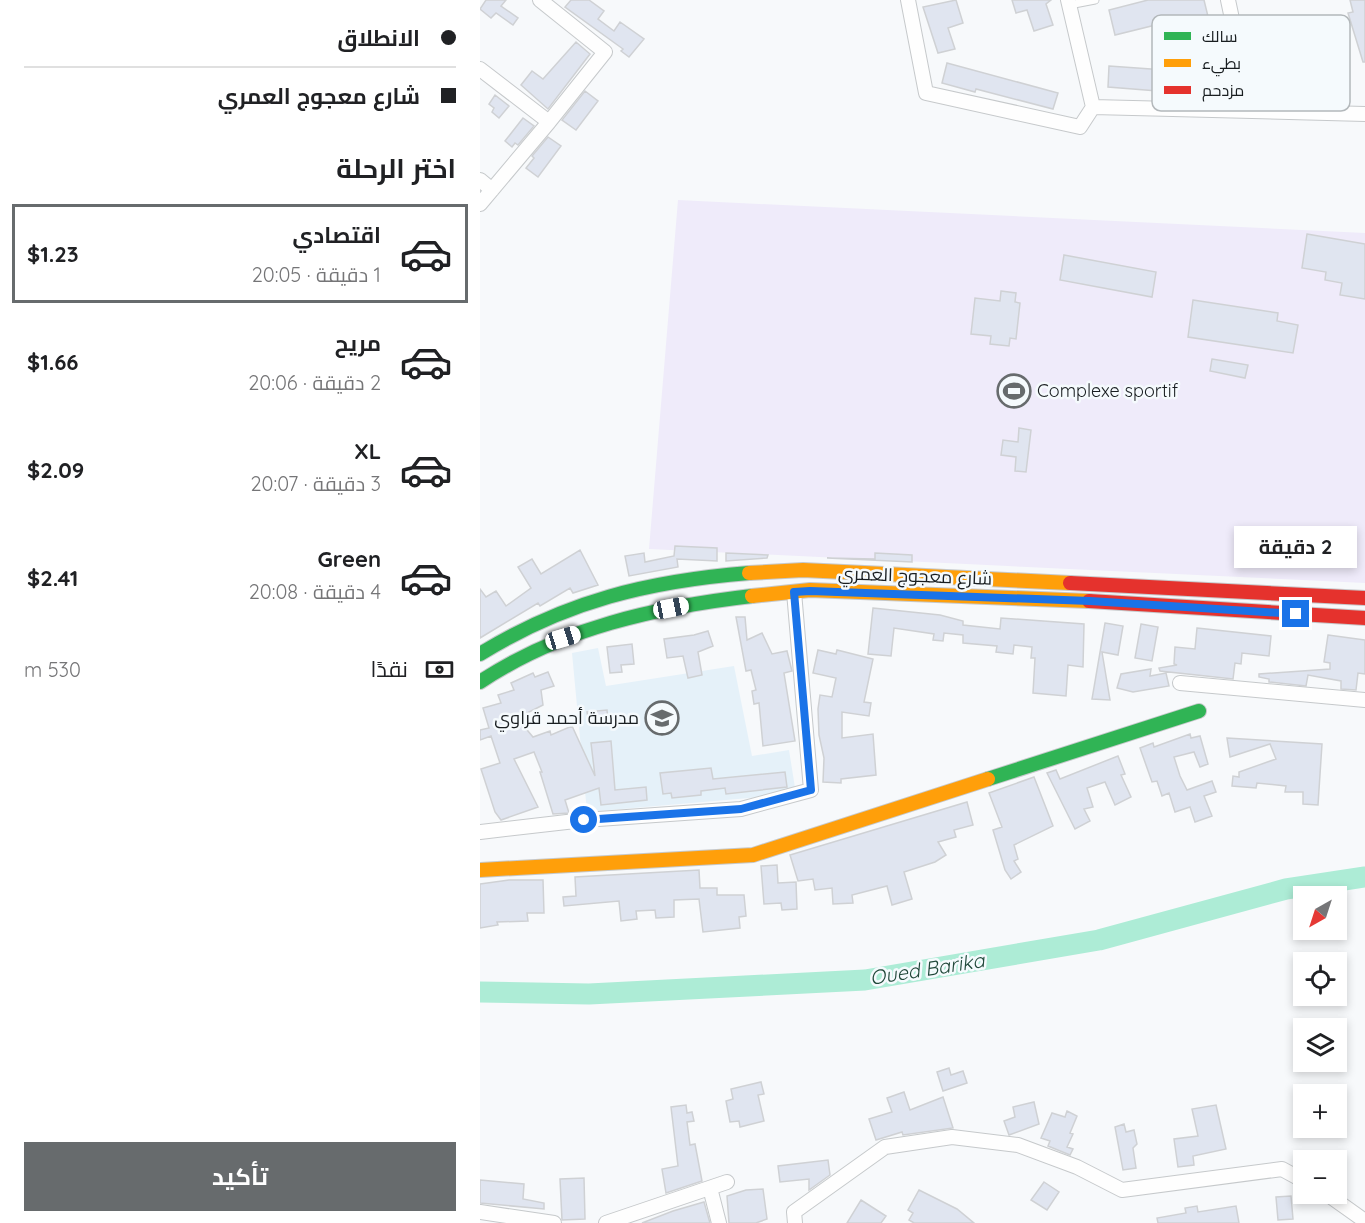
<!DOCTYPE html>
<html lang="ar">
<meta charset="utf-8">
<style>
body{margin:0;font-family:Quicksand,Cairo,sans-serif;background:#f6f6f6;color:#202124;direction:rtl;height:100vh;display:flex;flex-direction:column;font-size:22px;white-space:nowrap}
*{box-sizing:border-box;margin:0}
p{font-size:20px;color:#757577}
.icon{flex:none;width:33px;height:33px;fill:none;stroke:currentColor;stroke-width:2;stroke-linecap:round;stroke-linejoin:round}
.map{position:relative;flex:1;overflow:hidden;direction:ltr}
.side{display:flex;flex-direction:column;background:#fff;width:480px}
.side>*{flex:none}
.banner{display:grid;align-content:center;height:132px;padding:0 24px;background:#fff}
.needle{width:39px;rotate:219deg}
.fabs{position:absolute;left:813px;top:886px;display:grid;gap:12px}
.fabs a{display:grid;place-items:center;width:54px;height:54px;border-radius:0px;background:#fff;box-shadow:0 3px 9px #0003;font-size:30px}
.end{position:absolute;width:27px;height:27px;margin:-14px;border:8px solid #1a73e8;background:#fff;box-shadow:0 0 0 3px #fff}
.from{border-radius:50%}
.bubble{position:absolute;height:42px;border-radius:0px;background:#fff;box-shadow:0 3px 9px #0003;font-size:20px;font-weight:700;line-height:42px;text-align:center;direction:rtl}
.car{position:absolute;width:18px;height:36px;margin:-18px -9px;border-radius:8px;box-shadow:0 0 4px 2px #0007;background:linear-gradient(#fff 24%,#345 0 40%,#fff 0 76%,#345 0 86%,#fff 0)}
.banner b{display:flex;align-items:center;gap:21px;height:57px;font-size:22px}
.banner b+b{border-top:2px solid #e0e0e0}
.banner i{width:15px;height:15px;background:#202124}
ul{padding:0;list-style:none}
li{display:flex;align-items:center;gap:18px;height:99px;margin:0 12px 9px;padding:0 12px;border:3px solid transparent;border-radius:0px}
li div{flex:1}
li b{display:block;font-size:22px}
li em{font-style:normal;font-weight:700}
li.current{border-color:#676b6d}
li>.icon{width:54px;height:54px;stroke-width:1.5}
h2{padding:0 24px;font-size:27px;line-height:72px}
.pay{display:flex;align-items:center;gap:15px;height:66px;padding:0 24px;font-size:22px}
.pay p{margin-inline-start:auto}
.cta{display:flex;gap:12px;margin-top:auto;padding:12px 24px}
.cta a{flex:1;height:69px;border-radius:0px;background:#676b6d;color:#fff;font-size:24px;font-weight:700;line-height:69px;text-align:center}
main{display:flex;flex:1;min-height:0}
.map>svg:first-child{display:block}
.built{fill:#e5f1f9}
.green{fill:#efebfa}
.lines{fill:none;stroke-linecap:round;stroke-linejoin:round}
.river{stroke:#adecd6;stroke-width:21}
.building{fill:#e0e5f0;stroke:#cfd1d4;stroke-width:1.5}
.lane-casing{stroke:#c6c9cb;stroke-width:9}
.street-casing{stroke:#c6c9cb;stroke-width:16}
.fast-casing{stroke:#c6c9cb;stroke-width:16}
.slow-casing{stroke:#c6c9cb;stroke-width:16}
.jam-casing{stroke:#c6c9cb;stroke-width:16}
.lane{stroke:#fefefe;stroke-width:7}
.street{stroke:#fefefe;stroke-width:14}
.fast{stroke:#30b455;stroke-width:14}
.slow{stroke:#ff9f0a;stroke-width:14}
.jam{stroke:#e5322d;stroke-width:14}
.route{stroke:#1a73e8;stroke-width:8}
.labels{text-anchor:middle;stroke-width:5;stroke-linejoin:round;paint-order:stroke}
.poi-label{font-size:18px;fill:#191e21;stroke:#f5fafd;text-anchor:start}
.street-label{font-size:18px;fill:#191e21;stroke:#f5fafd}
.water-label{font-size:20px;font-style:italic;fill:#1f4739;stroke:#f5fafd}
.key{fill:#f5fafd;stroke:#b3b8bb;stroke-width:1.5}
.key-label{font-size:16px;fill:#191e21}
</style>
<main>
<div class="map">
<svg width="885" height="1223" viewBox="0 0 885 1223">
<rect width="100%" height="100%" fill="#f7f9fb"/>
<path class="built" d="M118,648L126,686L254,666L272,756L309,750L316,794L107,812L92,653Z"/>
<path class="green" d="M198,200L885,233V583L169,549Z"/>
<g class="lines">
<path class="river" d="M0,992L109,994L385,980L619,940L806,889L885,877"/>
</g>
<path class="building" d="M6,0H26L21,6L38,18L33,25L16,13L11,18L0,9Z
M91,0H109L124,11L118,19L134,31L140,22L164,39L149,57L141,51L143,49L85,7Z
M476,0L483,23L468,28L475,49L458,53L443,7Z
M532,0H571L566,4L573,25L554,31L547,10L536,13Z
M668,0H724L732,33L717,37L712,16L635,35L629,10Z
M870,0H885V62H883L868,13L873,12Z
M96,42L110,54L68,109L41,85L52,71L63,79Z
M467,63L578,93L573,109L496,89L495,92L462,83Z
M629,66L741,74L740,96L628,87Z
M105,91L118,101L96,130L82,120Z
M15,95L29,106L19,118L12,112L14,108L9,104Z
M43,118L54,126L38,145L35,143L32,147L25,141Z
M68,137L81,146L58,177L46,168L54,158L52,156Z
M827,234L885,244V299L860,295L862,283L845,280L846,272L822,268Z
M584,255L676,272L672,297L580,280Z
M521,291L536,293L535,302L540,303L536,339L530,338L529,346L510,344L511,336L491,334L495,298L520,301Z
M713,300L798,313L797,321L818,325L813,353L708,337Z
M732,359L768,365L765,378L730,371Z
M539,428L551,430L546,472L535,471L536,457L521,455L523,440L538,442Z
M195,546L237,548V561L197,559L198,567L149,576L145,556L164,553L165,562L194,556Z
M100,550L118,585L93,593L90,588L60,606L58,603L0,638V589L6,597L16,591L26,606L51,588L38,567L52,559L61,574Z
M246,553L288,555L287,558L246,561Z
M395,553L432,555V562L347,558L395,559Z
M393,608L460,615L483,621V625L520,629L521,618L604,624L603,667L588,665L586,696L553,693L555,658H551L552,647L534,645L533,654L516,652L517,646L483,643V635L464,633L463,641L453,640L454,634L414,628L411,656L388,654Z
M256,617H265L267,640L282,633L292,654L307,651L312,671L304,673L315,741L283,746L279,703L274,704L272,691L276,690L271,670L266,671Z
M625,623L643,626L638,655L622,652L630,700L612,699Z
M661,624L678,627L672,661L655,658Z
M717,628L791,636L789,656L762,653L761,664L755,663L753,679L680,671L679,668L697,665L694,664L695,647L715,649Z
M228,631L233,646L218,652L222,675L208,678L203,656L187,658L184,639L214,635Z
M848,635L885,640V674L878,673L876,690L861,689V681L828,675L826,686L789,682V679L779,677V674L850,669V663L844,662Z
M152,644L154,664L141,665L142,672L130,673L127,647Z
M338,650L356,654L357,650L393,659L384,702L391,703L389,716L362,712V738L393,734L396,775L361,779V783L343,782L344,758L339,735L338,709L340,695L352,697L356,678L333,673Z
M671,669L670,676L686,673L689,686L653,692L637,688L641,674Z
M68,672L74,686L61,690L63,705L37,718L53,737L70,731L71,735L92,726L115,776L111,743L131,741L135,790L166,787L167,800L121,805L119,788L85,800L89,813L73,814L60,772H62L54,752L34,759L58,807L21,820L15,812L1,769L20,763L11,736L0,740V730L9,728L3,708L21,703L18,695L34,690L31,683L53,673L55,677Z
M127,710L128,721L109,723L107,712Z
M710,734L711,738L720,736L728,764L720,767L714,752L694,757L700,776L707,790L732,781L736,792L724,796L732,816L715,822L710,807L695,812L689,793L682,796L677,781L672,782L660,748L673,743L674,747Z
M747,738L842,744L838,805L823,804V792H805L806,786L777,783L776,788L752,786L753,776L759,777V772L796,759L790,744L750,757Z
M638,756L645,774L641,775L651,797L635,805L625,782L607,788L613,807L604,809L610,821L595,829L567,773L576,770L580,779Z
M231,768L233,779L305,772L307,787L246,794L245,788L221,791V795L192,798L191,793L183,794L180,773Z
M554,777L573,826L534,845L538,859L534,861L541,872L531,879L525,870L513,830L522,827L509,793Z
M487,802L493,825L474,830L476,837L458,842L466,855L455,862L424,872L432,899L412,905L407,886L372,895L373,903L353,904L352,888L335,890L333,879L318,881L310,855Z
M297,865L298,883L316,882L317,909L302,910L301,903L284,904L281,866Z
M219,870L220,888H237V895H264L266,916L259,917L260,928L223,932L219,899L194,900V917L176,918L175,910L156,911L157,919L141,921L139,901L84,906L83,897L96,896L95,877Z
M29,880H63L64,913H47L48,921L17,922L18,925L0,928V884Z
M469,1068L471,1075L483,1071L487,1083L463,1091L457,1072Z
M281,1082L284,1094L278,1095L284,1121L260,1127L259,1121L250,1122L246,1101L253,1099L251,1089Z
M424,1092L430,1110L463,1097L473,1128L423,1135L422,1132L396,1140L389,1119L412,1112L407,1098Z
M554,1102L559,1124L529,1135L524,1121L535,1117L533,1107Z
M206,1105L207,1113L212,1112L214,1121L207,1122L210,1145L215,1144L222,1181L186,1193L182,1169L198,1166L191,1107Z
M736,1105L746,1149L713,1156L714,1165L698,1167L694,1139L718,1136L712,1109Z
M587,1111L597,1116L590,1133L593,1134L587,1147L593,1149L590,1155L568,1146L570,1141L561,1138L572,1113L585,1117Z
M644,1124L646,1132L654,1130L657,1144L653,1148L656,1168L643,1170L635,1127Z
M348,1160L350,1175L329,1190V1179L300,1182L298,1166Z
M104,1178L105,1219L82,1220L80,1179Z
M0,1180L44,1184L43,1199L64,1203V1209L0,1203Z
M564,1182L579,1192L567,1210L551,1200Z
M283,1189L287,1219L276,1223H249L247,1196L266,1190Z
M439,1190L477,1209L494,1223H434L429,1220L433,1213L428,1210Z
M811,1196L813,1219L798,1220L796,1197Z
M381,1200L406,1216L401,1223H367Z
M224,1202L230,1223H162L193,1211Z
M717,1206L718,1212L756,1206L759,1223H678L677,1218L706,1213L705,1208Z"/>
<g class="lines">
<g class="lane-casing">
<path id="lane" d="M589,5L615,0"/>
</g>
<g class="street-casing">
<path id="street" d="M60,0L125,52L69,122
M428,0L446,93L600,127L613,107
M588,0L613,107L885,114
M748,0L755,33L757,110
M0,69L69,122L0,204
M0,180L12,190
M700,683L885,700
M0,832L104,820L261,809L331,790L314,592
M230,1188L239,1223
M847,1194L885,1221
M0,1212L74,1223
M126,1223L247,1182
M315,1223L314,1212L405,1147L472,1137L538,1145L597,1167L642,1190L802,1169L824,1181"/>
</g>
<g class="fast-casing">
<path id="fast" d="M0,654C86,601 169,581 269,573
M0,682C81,628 177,607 272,596
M508,779L719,711"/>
</g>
<g class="slow-casing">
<path id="slow" d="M269,573L323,570L590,583
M272,596L330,590L609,601
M0,870L273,855L508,779"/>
</g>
<g class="jam-casing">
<path id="jam" d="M590,583L885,598
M609,601L885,618"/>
</g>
<use href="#lane" class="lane"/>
<use href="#street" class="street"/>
<use href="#fast" class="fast"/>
<use href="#slow" class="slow"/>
<use href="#jam" class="jam"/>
</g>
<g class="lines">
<path class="route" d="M104,820L261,809L331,790L314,592L330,591L610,601L816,614"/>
</g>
<defs>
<g id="stadium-ring" transform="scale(1.725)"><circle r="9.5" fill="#f5fafd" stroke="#676b6d" stroke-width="1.5"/><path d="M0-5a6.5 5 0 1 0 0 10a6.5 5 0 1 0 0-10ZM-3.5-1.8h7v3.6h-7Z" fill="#676b6d"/></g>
<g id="school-ring" transform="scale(1.725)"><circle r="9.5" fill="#f5fafd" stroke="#676b6d" stroke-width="1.5"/><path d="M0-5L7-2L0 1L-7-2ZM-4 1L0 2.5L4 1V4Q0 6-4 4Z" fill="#676b6d"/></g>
</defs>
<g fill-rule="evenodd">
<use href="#stadium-ring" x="534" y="391"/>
<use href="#school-ring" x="182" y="718"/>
</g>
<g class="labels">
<g class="poi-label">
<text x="557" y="397">Complexe sportif</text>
<text x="159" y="724" text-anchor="end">مدرسة أحمد قراوي</text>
</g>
<g class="street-label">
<text transform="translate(435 576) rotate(2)" y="6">شارع معجوج العمري</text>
</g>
<g class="water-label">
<text transform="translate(447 969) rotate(-9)" y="7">Oued Barika</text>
</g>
</g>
<rect x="672" y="15" width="198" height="96" rx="9" class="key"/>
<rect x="684" y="32" width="27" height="8" fill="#30b455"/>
<rect x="684" y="59" width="27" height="8" fill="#ff9f0a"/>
<rect x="684" y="86" width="27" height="8" fill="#e5322d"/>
<g class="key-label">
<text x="722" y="42">سالك</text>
<text x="722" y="69">بطيء</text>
<text x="722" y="96">مزدحم</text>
</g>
</svg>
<div class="fabs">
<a><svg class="needle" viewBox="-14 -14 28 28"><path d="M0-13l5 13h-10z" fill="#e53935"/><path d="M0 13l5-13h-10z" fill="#757577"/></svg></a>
<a><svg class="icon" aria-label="locate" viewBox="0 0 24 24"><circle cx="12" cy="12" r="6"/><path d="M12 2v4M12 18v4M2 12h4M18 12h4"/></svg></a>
<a><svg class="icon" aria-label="layers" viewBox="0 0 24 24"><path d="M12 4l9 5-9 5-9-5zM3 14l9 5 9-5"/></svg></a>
<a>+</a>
<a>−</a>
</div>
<i class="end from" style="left:104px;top:820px"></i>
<i class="end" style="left:816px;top:614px"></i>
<div class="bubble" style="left:754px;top:526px;width:123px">2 دقيقة</div>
<i class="car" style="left:191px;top:608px;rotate:79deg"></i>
<i class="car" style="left:83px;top:638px;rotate:73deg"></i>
</div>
<section class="side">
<div class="banner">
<b><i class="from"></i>الانطلاق</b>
<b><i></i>شارع معجوج العمري</b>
</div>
<h2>اختر الرحلة</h2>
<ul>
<li class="current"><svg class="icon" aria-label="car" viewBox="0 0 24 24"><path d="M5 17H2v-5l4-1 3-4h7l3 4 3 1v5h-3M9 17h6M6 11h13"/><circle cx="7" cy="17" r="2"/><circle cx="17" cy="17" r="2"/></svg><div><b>اقتصادي</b><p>1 دقيقة · 20:05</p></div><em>$1.23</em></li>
<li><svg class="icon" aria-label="car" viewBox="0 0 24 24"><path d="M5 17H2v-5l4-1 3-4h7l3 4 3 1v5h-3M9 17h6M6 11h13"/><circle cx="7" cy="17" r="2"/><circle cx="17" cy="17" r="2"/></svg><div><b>مريح</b><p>2 دقيقة · 20:06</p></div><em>$1.66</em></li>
<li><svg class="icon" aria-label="car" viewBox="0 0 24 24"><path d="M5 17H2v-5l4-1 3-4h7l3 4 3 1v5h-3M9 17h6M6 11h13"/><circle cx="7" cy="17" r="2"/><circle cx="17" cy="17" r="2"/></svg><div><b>XL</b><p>3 دقيقة · 20:07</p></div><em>$2.09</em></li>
<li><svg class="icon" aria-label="car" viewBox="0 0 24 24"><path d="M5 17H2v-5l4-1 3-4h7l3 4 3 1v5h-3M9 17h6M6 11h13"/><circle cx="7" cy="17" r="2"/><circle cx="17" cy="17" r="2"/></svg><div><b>Green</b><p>4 دقيقة · 20:08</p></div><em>$2.41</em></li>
</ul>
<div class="pay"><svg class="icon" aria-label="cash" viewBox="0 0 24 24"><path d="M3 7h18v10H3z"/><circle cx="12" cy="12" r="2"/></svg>نقدًا<p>530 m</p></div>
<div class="cta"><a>تأكيد</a></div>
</section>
</main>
